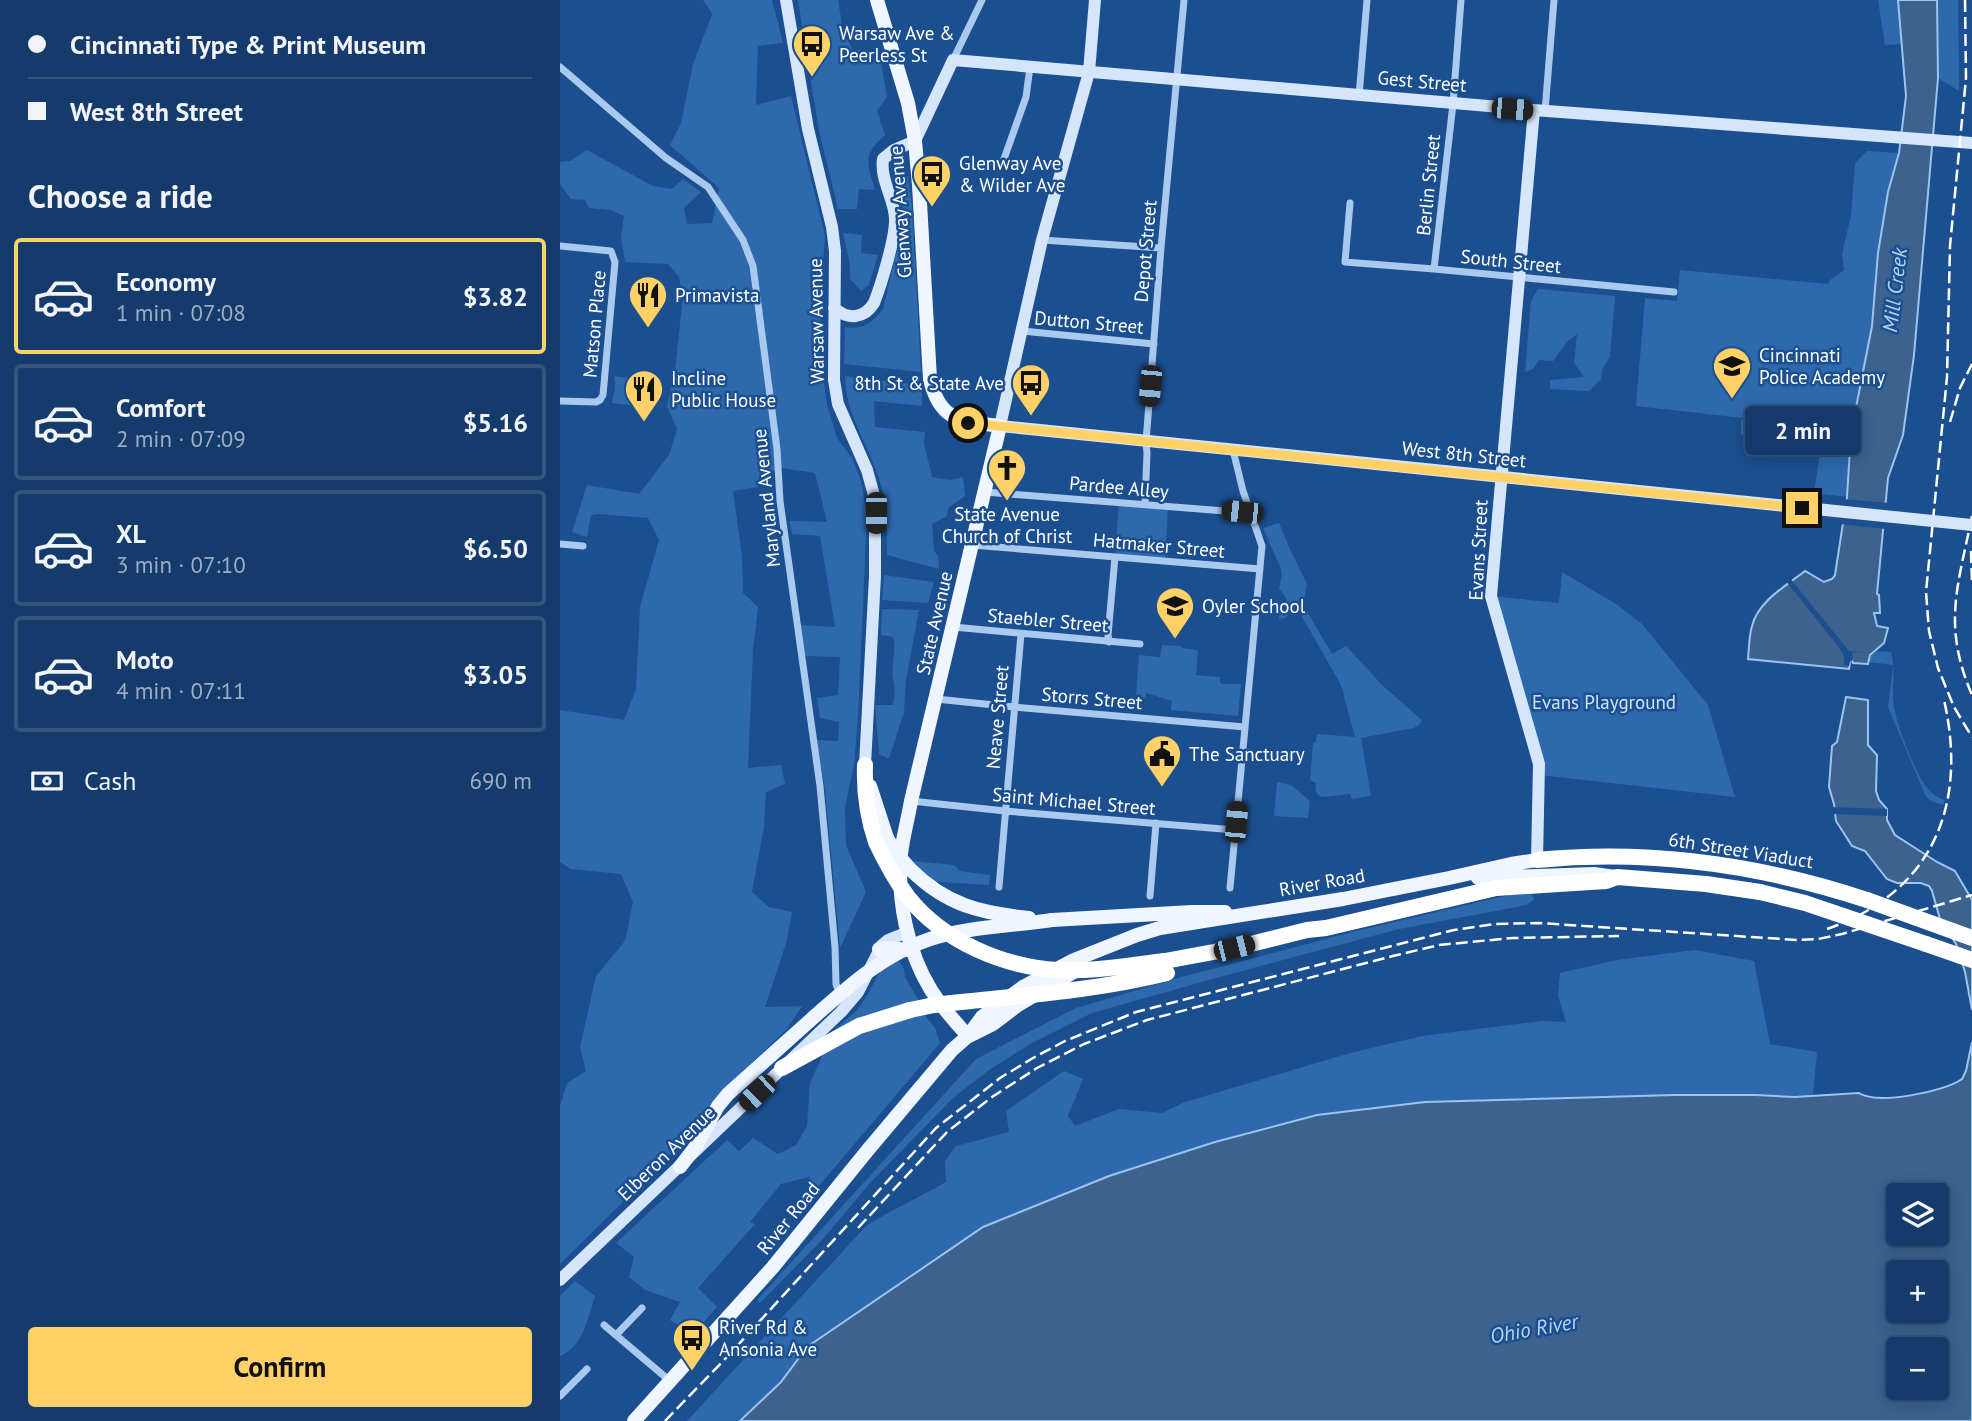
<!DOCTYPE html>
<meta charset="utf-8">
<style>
body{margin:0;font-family:"PT Sans",sans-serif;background:#214673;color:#f1f3f6;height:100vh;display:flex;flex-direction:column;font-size:26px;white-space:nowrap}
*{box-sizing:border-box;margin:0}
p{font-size:23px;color:#9dadc1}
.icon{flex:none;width:38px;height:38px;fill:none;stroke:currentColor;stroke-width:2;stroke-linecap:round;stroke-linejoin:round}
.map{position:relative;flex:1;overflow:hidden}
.side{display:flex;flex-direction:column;background:#143b6b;width:560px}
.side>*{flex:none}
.top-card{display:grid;align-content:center;height:154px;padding:0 28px;background:#143b6b}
.controls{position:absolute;left:1326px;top:1183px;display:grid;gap:14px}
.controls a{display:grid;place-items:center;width:63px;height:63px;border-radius:7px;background:#143b6b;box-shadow:0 4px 18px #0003,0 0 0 2px #33557e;font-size:35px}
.end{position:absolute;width:32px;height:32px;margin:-16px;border:9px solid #ffd166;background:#111;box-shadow:0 0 0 4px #111}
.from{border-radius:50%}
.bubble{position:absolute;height:49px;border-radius:7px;background:#143b6b;box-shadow:0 4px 18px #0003,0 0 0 2px #33557e;font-size:23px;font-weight:700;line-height:49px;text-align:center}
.car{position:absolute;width:21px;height:42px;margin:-21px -10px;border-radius:9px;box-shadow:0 0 5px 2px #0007;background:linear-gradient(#222 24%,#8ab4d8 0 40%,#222 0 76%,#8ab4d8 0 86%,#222 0)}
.top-card b{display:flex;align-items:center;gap:24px;height:66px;font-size:26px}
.top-card b+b{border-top:2px solid #33557e}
.top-card i{width:18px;height:18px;background:#f1f3f6}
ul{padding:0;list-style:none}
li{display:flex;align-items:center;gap:21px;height:116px;margin:0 14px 10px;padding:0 14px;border:4px solid #33557e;border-radius:7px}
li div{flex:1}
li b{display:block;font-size:26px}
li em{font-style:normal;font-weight:700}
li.current{border-color:#ffd166}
li>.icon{width:63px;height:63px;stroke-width:1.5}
h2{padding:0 28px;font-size:32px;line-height:84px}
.pay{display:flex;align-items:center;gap:18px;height:77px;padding:0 28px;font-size:26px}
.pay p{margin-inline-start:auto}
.primary-button{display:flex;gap:14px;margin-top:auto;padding:14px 28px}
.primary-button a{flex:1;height:80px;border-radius:7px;background:#ffd166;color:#111;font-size:28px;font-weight:700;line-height:80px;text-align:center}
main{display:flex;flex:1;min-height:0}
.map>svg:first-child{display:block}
.green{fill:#2e69ad}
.water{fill:#3c6290;stroke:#9cc4f0;stroke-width:2;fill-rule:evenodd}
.pier{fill:#1b4f8f}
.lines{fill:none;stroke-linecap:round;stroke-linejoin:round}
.street{stroke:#a9c9ee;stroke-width:7}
.secondary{stroke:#d6e6fa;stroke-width:12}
.primary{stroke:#f0f6ff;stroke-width:14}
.highway{stroke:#fff;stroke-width:16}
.rail{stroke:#fff;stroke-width:2.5;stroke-dasharray:12 5;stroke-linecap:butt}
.secondary-bridge{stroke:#d6e6fa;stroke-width:12}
.primary-bridge{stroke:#f0f6ff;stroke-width:14}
.highway-bridge{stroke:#fff;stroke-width:16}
.route{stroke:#ffd166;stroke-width:9}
.labels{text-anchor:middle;stroke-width:5;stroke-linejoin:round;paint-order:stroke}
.poi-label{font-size:19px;fill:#fff;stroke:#1b4f8f;text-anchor:start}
.street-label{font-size:19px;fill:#fff;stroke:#1b4f8f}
.park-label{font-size:19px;fill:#cfe3fa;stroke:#1b4f8f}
.water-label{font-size:21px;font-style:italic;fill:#b5d3f5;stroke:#1b4f8f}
</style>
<main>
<section class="side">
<div class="top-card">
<b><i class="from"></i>Cincinnati Type &amp; Print Museum</b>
<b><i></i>West 8th Street</b>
</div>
<h2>Choose a ride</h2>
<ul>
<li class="current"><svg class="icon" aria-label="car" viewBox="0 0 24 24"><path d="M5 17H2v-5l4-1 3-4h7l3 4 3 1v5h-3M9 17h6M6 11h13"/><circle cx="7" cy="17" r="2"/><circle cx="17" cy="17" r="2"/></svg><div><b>Economy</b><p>1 min · 07:08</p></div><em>$3.82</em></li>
<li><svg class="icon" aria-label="car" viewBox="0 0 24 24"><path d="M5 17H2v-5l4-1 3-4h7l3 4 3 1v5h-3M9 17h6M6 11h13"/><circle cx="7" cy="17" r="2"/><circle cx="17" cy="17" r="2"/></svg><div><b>Comfort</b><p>2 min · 07:09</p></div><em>$5.16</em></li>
<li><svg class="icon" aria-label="car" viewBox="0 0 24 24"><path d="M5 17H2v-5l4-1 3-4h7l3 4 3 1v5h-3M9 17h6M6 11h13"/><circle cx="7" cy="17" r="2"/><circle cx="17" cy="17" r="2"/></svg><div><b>XL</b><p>3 min · 07:10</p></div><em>$6.50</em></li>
<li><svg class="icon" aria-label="car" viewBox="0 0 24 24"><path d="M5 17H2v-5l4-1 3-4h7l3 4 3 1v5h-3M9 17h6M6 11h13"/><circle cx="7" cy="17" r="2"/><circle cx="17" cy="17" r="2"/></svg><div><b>Moto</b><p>4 min · 07:11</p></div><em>$3.05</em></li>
</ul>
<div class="pay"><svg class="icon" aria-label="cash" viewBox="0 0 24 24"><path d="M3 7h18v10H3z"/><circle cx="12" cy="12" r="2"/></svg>Cash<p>690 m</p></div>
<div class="primary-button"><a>Confirm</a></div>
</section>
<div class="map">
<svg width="1412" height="1421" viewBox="0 0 1412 1421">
<rect width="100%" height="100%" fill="#1b4f8f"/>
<path class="green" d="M143,0H212L223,43L198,46L196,105L231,96L265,236L260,302L263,375L267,404L277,438L292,458L301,481L307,515L298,717L294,765L285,807L286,845L306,892L280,948L265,789L256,740L278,741L279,722L260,718L257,698L278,695L280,657L245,656L240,625L275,627L260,536L232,534L229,521L267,522L255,473L222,468L213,471L198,487L173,491L182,556L183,593L198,607L193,651L188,768L221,765L225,784L206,792L204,827L192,892L209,907L232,912L227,940L205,1007L242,1006L227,1029L153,1100L135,1131L0,1264V1106L7,1083L26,1071L20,1047L36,976L65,941L73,902L61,874L11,869L0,862V710L64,720L76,689L80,607L99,540L88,518L39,514L31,515L27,537L12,532L27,485L79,494L109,455L117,429L107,406L115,371L123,296L119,277L108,264L65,262L61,238L64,216L51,210L29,208L25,200L11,199L0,184V162L10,161L27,150L93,186L112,189L123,179L141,192L124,208L127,224L152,223L159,188L110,145L121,123L133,64L152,14Z
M238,0H278L283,30L293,50H319L327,97L317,111L325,135C302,155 307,163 315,190L299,189L297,209H278L259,131Z
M1318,0H1338L1343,44L1325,45Z
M1377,0H1398L1399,91L1378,78Z
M1307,151L1339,153L1328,192L1318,253L1312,326L1291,433L1287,497L1254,493L1263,433L1181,435V420L1192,419L1076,406L1085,298L1117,301L1120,270L1268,284L1270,280L1284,270L1282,254L1291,215L1295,163Z
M348,176L352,206L361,372L284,364L285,327C303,330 312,323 323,309L345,217L336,182Z
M283,233L302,235L301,253L318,255L309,285L301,291L290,279C291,260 287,252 283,233Z
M978,289L1055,296L1050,357L1042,370L1041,379L1029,391L990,389V380L1024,377L1014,363L1017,334L1007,342L993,361L979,360L973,369L965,372L971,301Z
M54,376L97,382L99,394L95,408L52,403L55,388Z
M285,376L362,385V406L314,401L315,427L365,432L364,443L372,477L390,480L403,477L405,496L388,508L387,516L372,524L374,551L378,556L379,569L327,555C327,528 327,504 319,479C308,444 285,413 285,376Z
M559,502L608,506L605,561L555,557Z
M719,523L730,549L747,584L743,605L772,654L786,646L823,686L862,720L860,724L854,728L801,738L811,796L792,799L790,794L762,797C755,795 755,789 756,783L750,780L753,743L756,742L757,734L795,737L781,685L736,606L726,618L719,619L720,612L726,609V598L719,588L722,575L721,569L703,528Z
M1002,572L1056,604L1082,624L1148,705L1175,797L980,775L931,596L999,603Z
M324,575L374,582L368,603L322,600Z
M322,609L359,610L346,680L344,712L329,759L319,754L315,705H333C335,691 335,691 333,677C331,664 337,650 333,637L321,635Z
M602,645L622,646V648L638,650L636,675L660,677V682L662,684H681L678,716L611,710L612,701L586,693L585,698L576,697L579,655L600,657Z
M1317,651L1331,652C1336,671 1331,688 1334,707C1337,726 1356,774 1367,788C1372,794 1378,798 1385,800L1383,805L1371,801L1365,795L1328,707L1333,665L1309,662L1311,656Z
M717,782L731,785L750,801L748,818L714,816Z
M353,861L394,865L400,871L430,875L429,885L352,880Z
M970,892L974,899L967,905L839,929L656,978L532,1013L472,1043L429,1070L393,1098L311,1182L262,1240L200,1303L197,1300L416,1059L516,1008L622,977L800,930L949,895Z
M1135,950L1194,961L1210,1044L1257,1052L1253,1096L1114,1095L865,1102L549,1176L423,1227L247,1347L221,1382L180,1421H127L307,1225C333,1209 360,1197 386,1182L385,1161L396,1146L449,1132L446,1111L504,1071L523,1079L508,1116L515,1126L559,1109L602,1113L625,1102L790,1053L862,1036L982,1021L1006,1022L998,996L1000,973L1056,960Z
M338,960L344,969L345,977L360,1003L273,1031L297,1010L307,996L319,973Z
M364,1014L375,1028L380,1043L253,1193L249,1188L250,1177L221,1184L190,1222L195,1224L138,1288L157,1307L133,1334L110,1320L120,1302L85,1290L69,1277L74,1257L56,1243L167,1140L179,1151L193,1138L218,1154L236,1145L247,1126L250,1083L263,1054L288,1040L324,1024Z
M15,1281L35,1296C28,1318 23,1347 0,1356V1296Z"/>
<path class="water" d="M1338,0H1377L1378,78L1354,355L1343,435L1328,478L1317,594L1319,595L1320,613H1314L1317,626L1328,628L1324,643L1310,655L1308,664L1293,663L1292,660L1290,662L1289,669L1188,659C1189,648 1189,636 1192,626C1198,601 1226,586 1245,571L1264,582L1272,579L1275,575L1287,497L1291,433L1312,326L1318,253L1328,192L1339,153L1346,96Z
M1286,697L1308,700V745L1317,755L1316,791L1319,800L1327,809V820L1335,835L1377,862L1395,871L1412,900V1010L1405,972L1396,944L1380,919L1372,891L1369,886L1361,883H1337L1327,879L1305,851L1292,846L1276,821L1274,804L1269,787L1272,746L1277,742Z
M1412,1042V1421H180L221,1382L247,1347L423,1227L549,1176L655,1142L757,1115L865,1102L1114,1095H1196L1235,1097L1299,1093C1317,1105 1384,1092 1402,1079L1406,1071ZM1339,1195H1377V1234H1339ZM1339,1272H1377V1311H1339ZM1339,1349H1377V1388H1339Z"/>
<path class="pier" d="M1283,499L1329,503L1326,529L1280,524Z
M1230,578L1289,651L1313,653L1292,652L1293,660L1290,662L1289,666L1284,665V657L1281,650L1226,581Z
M1271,807L1327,809V816L1271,814Z"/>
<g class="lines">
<path class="street" d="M393,60L422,0
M0,67L106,158L148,187L183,240L193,266L217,449L220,501L260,786L275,947L276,984L280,995
M799,96L807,0
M985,111L994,0
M444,159L466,97L470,67
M790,203L785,262L874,269L1114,292
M482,240L601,248
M0,246L51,251L55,262L43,395L40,400L36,402L0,401
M874,269L893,104L901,0
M462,331L594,344
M425,492L690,513
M585,504L587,453L586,442L601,248L624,0
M0,544L23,546
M412,545L700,569
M393,627L580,644
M549,642L548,635L555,557
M376,699L454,707L685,727
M351,801L445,811L675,830
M439,887L461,634
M670,888L702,546L683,491L673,450
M590,896L596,823
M44,1325L110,1381
M56,1335L82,1308
M0,1396L27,1369"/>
<path class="secondary" d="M226,0L248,129L272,227L275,251L274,380L278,404L307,470L315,499V576L305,765
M535,0L529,72L482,240L440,426L757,458
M974,110L931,596L979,764L977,860
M274,308C288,320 304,319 314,303C321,285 336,237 335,218C334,198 320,180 323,159L334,150L355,141L393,60L974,110L1412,143
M0,1280L281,1012L298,992L322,945L328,940L348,932"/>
<path class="primary" d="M317,0L348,103L355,141L359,185L370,379C380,423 403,421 440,426L351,801C348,819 343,836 341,854C337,899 347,951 371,990C382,1007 395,1022 408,1036
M310,786L327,838
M918,878L1034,874L1055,877
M492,920L632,912H665
M319,949L328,948L349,950
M409,1036L433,1024L458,1005L517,970
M120,1167L136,1146L158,1106L168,1094L255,1016
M74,1421L213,1267L307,1151L392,1050L408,1036L422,1017L463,987L514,960L577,935L600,928L783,899L889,878L951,864L977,860"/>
<path class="highway" d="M305,765C304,793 307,816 316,842
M977,860C1088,849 1201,865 1307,900
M1366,944L1412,960
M605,961L675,948L747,930L766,928L936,888L1046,881L1057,877L1146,884L1200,892
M222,1068L299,1026L350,1010"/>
<path class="rail" d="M1405,0L1406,78L1390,246L1387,377L1366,592L1369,631L1378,668L1394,707L1412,737
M1390,422L1400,388L1412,364
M1412,516C1398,586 1382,625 1412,695
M1411,551L1412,584
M1267,929C1373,892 1408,805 1384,700
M298,1228L387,1132L432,1097L477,1068L524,1044L587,1020L833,956L879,945L952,938L1059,936
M105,1421L167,1357L376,1128L440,1078L473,1058L505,1041L576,1012L894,930L935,924L979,923L1237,940L1258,939L1282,934L1412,895"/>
<path class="secondary-bridge" d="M757,458L1412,525"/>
<path class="primary-bridge" d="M327,838C333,850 341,859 350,869C386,905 420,913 469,918
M255,1016C290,985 324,954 370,939C406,927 453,926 492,920"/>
<path class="highway-bridge" d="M316,842C325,861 335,880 348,897C383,941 443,967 498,970C534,972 570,965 605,961
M1200,892L1245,903L1366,944
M1307,900L1412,938
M350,1010L374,1005C451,996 531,992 607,973"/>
</g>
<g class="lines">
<path class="route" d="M408,423L1242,508"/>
</g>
<defs>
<g id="bus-pin" transform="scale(2.0125)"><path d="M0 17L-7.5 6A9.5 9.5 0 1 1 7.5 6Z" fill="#ffd166" stroke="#1b4f8f"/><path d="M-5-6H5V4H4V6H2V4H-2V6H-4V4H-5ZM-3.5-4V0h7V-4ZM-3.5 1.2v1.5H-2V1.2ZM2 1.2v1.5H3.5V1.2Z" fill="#111"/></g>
<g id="restaurant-pin" transform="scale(2.0125)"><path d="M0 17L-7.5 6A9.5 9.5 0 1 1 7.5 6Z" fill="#ffd166" stroke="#1b4f8f"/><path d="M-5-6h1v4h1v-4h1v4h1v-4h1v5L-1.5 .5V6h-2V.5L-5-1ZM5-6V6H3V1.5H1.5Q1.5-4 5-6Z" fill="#111"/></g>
<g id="university-pin" transform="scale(2.0125)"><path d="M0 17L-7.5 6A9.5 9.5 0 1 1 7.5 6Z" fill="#ffd166" stroke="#1b4f8f"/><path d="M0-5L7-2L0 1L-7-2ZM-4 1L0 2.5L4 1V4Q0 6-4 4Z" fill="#111"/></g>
<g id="church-pin" transform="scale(2.0125)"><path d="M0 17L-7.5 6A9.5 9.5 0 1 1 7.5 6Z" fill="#ffd166" stroke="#1b4f8f"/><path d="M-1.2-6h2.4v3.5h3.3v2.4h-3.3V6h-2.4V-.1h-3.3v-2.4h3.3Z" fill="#111"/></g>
<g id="school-pin" transform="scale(2.0125)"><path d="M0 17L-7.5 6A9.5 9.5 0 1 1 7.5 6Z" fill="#ffd166" stroke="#1b4f8f"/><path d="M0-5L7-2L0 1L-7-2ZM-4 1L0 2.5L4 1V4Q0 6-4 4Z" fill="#111"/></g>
<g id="civic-pin" transform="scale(2.0125)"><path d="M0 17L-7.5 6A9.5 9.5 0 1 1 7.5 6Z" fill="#ffd166" stroke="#1b4f8f"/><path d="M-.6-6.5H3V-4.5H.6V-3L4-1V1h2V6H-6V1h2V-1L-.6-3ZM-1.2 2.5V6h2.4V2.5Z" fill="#111"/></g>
</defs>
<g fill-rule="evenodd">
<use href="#bus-pin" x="252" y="44"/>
<use href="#bus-pin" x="372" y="174"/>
<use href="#restaurant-pin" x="88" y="295"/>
<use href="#university-pin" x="1172" y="366"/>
<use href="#bus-pin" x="471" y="383"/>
<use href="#restaurant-pin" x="84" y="389"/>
<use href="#church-pin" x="447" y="468"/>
<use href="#school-pin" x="615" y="606"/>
<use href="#civic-pin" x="602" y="754"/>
<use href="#bus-pin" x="132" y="1338"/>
</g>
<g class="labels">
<g class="poi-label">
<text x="279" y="40">Warsaw Ave &amp;<tspan x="279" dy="22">Peerless St</tspan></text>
<text x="399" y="170">Glenway Ave<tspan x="399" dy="22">&amp; Wilder Ave</tspan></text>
<text x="115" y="302">Primavista</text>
<text x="1199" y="362">Cincinnati<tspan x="1199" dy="22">Police Academy</tspan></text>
<text x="111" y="385">Incline<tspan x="111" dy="22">Public House</tspan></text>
<text x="444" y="390" text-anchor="end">8th St &amp; State Ave</text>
<text x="447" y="521" text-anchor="middle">State Avenue<tspan x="447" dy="22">Church of Christ</tspan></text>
<text x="642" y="613">Oyler School</text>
<text x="629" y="761">The Sanctuary</text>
<text x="159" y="1334">River Rd &amp;<tspan x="159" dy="22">Ansonia Ave</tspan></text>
</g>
<g class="street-label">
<text transform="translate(862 81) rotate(5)" y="7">Gest Street</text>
<text transform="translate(868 185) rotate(-84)" y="7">Berlin Street</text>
<text transform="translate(340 212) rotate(-94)" y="7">Glenway Avenue</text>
<text transform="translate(585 251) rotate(-85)" y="7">Depot Street</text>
<text transform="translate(951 261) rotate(6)" y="7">South Street</text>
<text transform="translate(256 321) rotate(-91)" y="7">Warsaw Avenue</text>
<text transform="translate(529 322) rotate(5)" y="7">Dutton Street</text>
<text transform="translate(34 324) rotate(-85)" y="7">Matson Place</text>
<text transform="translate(904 454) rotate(6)" y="7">West 8th Street</text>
<text transform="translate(559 487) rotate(5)" y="7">Pardee Alley</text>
<text transform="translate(206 498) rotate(-96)" y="7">Maryland Avenue</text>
<text transform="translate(599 545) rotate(5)" y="7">Hatmaker Street</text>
<text transform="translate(918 550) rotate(-87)" y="7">Evans Street</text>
<text transform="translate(488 620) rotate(5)" y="7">Staebler Street</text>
<text transform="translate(374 623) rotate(-77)" y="7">State Avenue</text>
<text transform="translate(532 698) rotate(5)" y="7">Storrs Street</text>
<text transform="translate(437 717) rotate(-85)" y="7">Neave Street</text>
<text transform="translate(514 801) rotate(5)" y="7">Saint Michael Street</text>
<text transform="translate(1181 850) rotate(9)" y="7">6th Street Viaduct</text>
<text transform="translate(762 882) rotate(-10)" y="7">River Road</text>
<text transform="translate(106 1153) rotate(-44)" y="7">Elberon Avenue</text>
<text transform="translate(228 1218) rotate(-51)" y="7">River Road</text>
</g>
<g class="park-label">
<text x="1044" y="709">Evans Playground</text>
</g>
<g class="water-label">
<text transform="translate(1335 290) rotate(-83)" y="7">Mill Creek</text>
<text transform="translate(974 1329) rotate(-10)" y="7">Ohio River</text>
</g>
</g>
</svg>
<div class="controls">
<a><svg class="icon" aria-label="layers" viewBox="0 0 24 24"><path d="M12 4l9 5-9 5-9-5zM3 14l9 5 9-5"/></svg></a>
<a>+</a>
<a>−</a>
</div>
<i class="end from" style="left:408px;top:423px"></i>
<i class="end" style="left:1242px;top:508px"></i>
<div class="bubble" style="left:1185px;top:406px;width:116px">2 min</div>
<i class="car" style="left:952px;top:109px;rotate:95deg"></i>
<i class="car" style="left:590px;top:386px;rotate:185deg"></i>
<i class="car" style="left:682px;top:512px;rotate:276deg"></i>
<i class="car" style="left:316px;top:513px;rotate:180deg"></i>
<i class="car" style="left:676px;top:822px;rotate:5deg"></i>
<i class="car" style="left:674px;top:948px;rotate:76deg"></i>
<i class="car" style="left:197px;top:1093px;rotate:226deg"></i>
</div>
</main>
